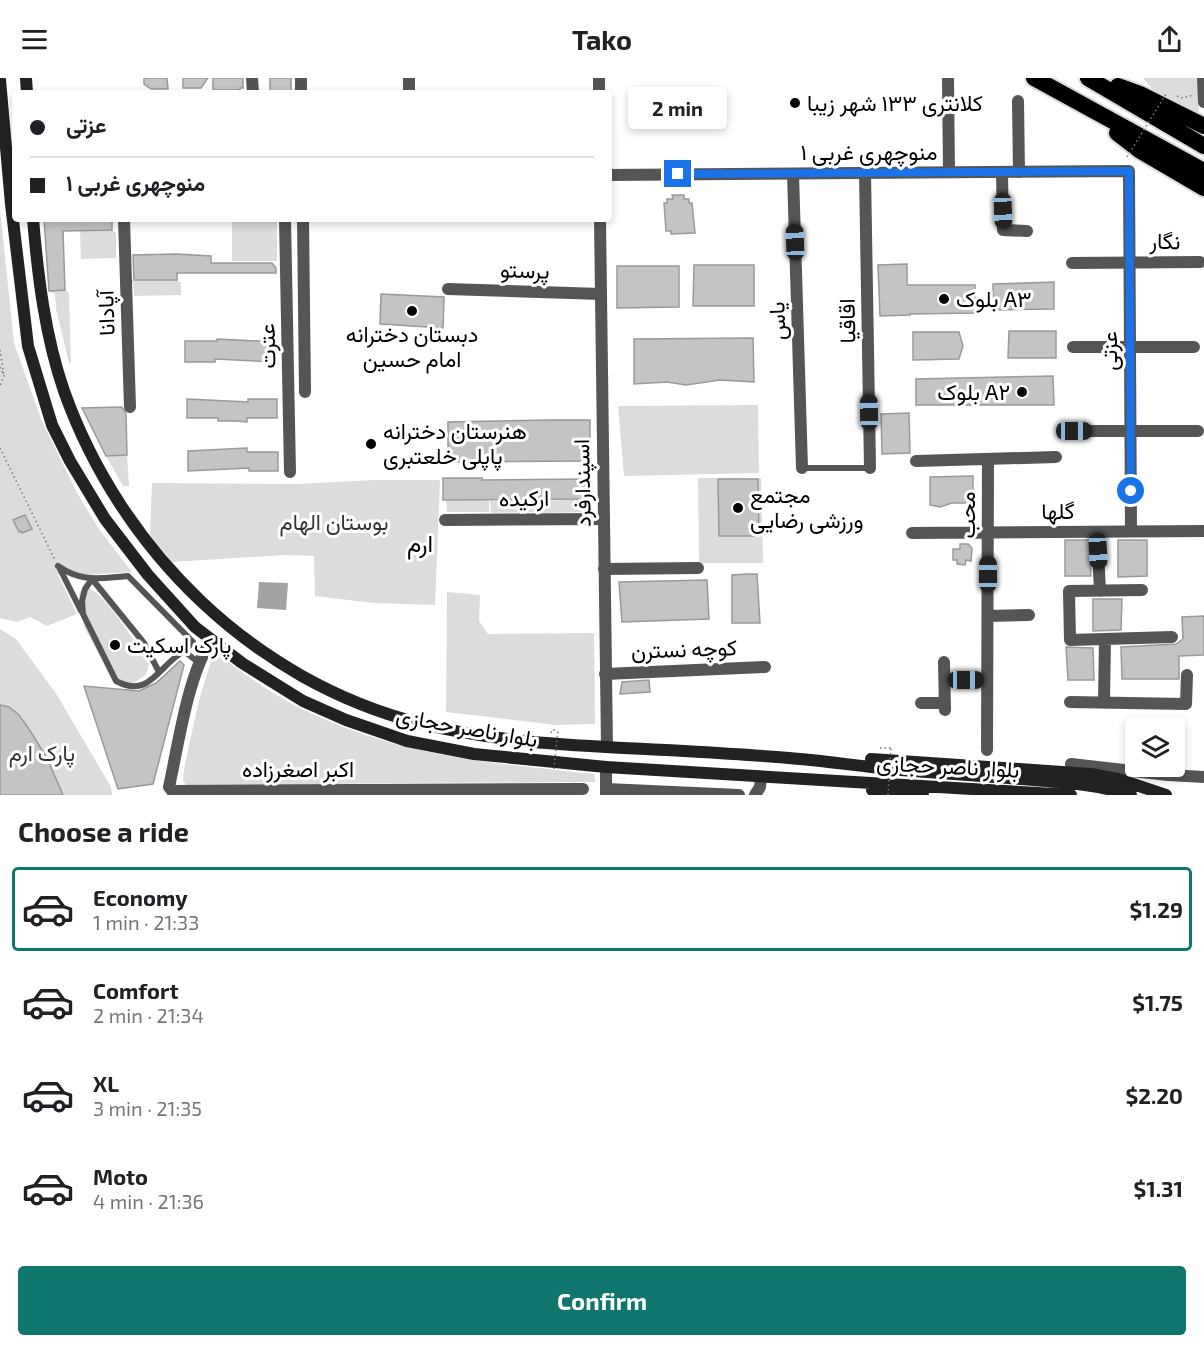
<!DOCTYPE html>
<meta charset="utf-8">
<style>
body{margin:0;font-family:"Exo 2",Vazirmatn,sans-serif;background:#f6f6f6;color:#202124;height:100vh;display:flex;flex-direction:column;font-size:22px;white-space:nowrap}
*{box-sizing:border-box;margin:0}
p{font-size:20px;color:#757577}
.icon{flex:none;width:33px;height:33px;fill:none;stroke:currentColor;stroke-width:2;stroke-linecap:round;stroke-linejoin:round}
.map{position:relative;height:717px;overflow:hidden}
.panel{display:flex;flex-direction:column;background:#fff;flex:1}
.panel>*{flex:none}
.guide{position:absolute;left:12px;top:12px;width:600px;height:132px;border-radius:6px;box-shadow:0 3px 9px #0003;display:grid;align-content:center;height:132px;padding:0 18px;background:#fff}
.buttons{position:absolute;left:1125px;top:639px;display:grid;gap:12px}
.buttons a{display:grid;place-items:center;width:60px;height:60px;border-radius:6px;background:#fff;box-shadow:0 3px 9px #0003;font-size:30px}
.end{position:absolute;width:27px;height:27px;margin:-14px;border:8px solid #1a73e8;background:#fff;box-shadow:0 0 0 3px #fff}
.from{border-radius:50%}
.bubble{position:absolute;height:42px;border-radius:6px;background:#fff;box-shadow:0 3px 9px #0003;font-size:20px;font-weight:700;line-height:42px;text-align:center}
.car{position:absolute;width:18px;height:36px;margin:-18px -9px;border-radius:8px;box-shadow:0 0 4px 2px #0007;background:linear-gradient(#222 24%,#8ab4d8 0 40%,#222 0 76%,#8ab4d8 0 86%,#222 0)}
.guide b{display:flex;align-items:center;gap:21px;height:57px;font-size:22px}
.guide b+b{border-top:2px solid #e0e0e0}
.guide i{width:15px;height:15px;background:#202124}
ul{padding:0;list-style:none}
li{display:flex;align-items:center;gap:18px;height:84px;margin:0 12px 9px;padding:0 6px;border:3px solid transparent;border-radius:6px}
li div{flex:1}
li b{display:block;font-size:22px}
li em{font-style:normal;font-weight:700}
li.on{border-color:#0f766e}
li>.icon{width:54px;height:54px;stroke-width:1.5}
h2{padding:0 18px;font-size:27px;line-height:72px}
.button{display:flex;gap:12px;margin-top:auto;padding:12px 18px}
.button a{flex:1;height:69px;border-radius:6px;background:#0f766e;color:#fff;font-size:24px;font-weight:700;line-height:69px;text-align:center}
header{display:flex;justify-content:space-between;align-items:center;height:78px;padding:0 18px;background:#fff;font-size:27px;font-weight:700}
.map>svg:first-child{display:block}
.green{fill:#dcdcdc}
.water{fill:#a3a3a3}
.building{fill:#c4c4c4;stroke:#999;stroke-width:1.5}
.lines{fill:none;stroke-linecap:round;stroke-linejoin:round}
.trunk-casing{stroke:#dbdbdb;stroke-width:20}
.path{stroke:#777;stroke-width:1.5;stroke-dasharray:1.5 3;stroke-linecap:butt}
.service{stroke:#555;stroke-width:6}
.minor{stroke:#555;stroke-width:12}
.tertiary{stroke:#555;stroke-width:12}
.secondary{stroke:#222;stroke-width:12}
.trunk{stroke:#000;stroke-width:16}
.path-bridge{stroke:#777;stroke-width:1.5;stroke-dasharray:1.5 3;stroke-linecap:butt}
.route{stroke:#1a73e8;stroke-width:8}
.poi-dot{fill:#000;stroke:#fff;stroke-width:2}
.labels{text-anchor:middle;stroke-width:6;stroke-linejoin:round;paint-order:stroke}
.poi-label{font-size:22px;fill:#000;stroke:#fff;text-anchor:start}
.street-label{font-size:22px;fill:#000;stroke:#fff}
.park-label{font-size:22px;fill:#333;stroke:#fff}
.neighbourhood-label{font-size:24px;fill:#000;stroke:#fff}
</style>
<header><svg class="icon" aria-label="menu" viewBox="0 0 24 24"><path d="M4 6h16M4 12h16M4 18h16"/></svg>Tako<svg class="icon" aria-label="share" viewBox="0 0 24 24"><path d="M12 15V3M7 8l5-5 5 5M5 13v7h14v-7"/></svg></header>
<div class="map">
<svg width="1204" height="717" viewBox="0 0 1204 717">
<rect width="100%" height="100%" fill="#fff"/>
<path class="green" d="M1143,0H1198L1199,36L1156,15Z
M0,131L14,265L42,343L77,415L99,451L132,494L85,497L72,493L58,497L77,536L47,548L30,539L17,544L0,540Z
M232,141H277V183H232Z
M112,152L116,155V180L81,181L80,153Z
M129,202H177L181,205V217L134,218L133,206Z
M65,212L69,215L71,285H69L56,231L55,216L48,213Z
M758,327L759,395L624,398L618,328Z
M127,377L129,408H123L106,378Z
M698,400H761L763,485H699Z
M375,402H440L435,527L373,525L315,518L314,478L285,477L172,484L150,457L152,405L298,406Z
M489,420V434H447L446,422Z
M492,420L493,423L539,420V434L491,435L490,421Z
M540,420H542L543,423L589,421L591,431L587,434L540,435Z
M85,508C106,515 136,566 149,586L146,597L133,605L112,600L84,549L79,515Z
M447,514L480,517L479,543L488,556L594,555L595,646L556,647L446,634Z
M0,551L16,561L57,617L111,709L112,717H0Z
M214,574C242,594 271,616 302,631C397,678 491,685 594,696L595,704L384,705L188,709L183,703L185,686L199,622Z"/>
<path class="water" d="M259,504L288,505L286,532L257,530Z"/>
<path class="building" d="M144,0H167L168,11H151L144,6Z
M183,0H208L201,10H183Z
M213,0H243V10H240V12H216L213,11Z
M270,0H291V15H270Z
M672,117H684V121H689V125H692L695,155L671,156V153H666L664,125H667V121H673Z
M44,141H112V152L63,153L65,212L49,213Z
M176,176L211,178V185H272L276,190V195H177V202H134L133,177Z
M907,186V207H975V235L910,236V237L880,238L878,187Z
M694,187H754V228H693Z
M617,188H679V229L617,230Z
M1054,204V231L993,232V206Z
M381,216L444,219L443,250L380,246Z
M1009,253H1056V280H1008Z
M913,254H959L963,268L959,281L913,282Z
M753,260L754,304L720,302L686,307L667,304L634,306V261Z
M217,261L277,264V284L215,281V284H185V263H217Z
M1053,298L1054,327H916V301Z
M187,321L248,324V321H277V340H247V344L236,343H218V340H187Z
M122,329L126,336L127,377L106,378L82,330Z
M909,335L910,375L882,376L881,336Z
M551,342H590V383L448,384V344Z
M247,370V374H278V393H249V390L188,393V373Z
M973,398V425H952L940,429L930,427V399Z
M443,400H482V402L589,401V421L443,422Z
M718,401H758L759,458H719Z
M25,437L32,451L22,455L21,453L19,454L13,442Z
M1065,462H1089L1091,498H1065Z
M1118,462H1147V498L1118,499Z
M960,466H968L972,470L971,483L966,482L965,487L957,486V482H953V471H960Z
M748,496H757L760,545H732V497Z
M707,502L709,541L622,544L619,504Z
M1093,521H1122L1121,552L1093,553Z
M1204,538V577L1179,578V601H1122L1121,569L1176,566L1183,561L1182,539Z
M1066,569L1093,570L1094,602H1068Z
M180,583L184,587L153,706L118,711L84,608L139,613L156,605Z
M649,602L650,614L620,616L622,604Z
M0,627L9,629L19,637L29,651L47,680L63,717H0Z"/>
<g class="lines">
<g class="trunk-casing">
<path id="trunk" d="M1034,0L1204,93
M1088,0L1204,68
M1118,8L1140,16L1204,48
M1117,55L1139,72L1204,110"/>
</g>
<path class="path" d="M1177,18L1183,20L1193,17
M0,272L4,298
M0,289L4,298L0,308
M0,370L55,482
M551,655L552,652H558
M880,670H891"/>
<path class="service" d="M802,390H870
M58,488C82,505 101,500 128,498L193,564L184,573
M60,491L81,533
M159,594L144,565L92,501L85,511L82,523L83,536L116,603C150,621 158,588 184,573L199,585"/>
<path class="minor" d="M252,0L253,15
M301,0V15
M409,0V15
M948,0L949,94
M1018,23L1019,94
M1002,94L1003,152L1027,153
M865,95L870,390
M793,96L802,390
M124,141L130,329
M285,141L290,394
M303,141L305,314
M1072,185L1200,184
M448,211L601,216
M1073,269H1194
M1074,353H1198
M916,383L1056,379
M445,442L604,441
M1097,454L1100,513
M912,455L1204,453
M604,491L698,490
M1142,512L1069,513L1070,562L1172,559
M988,538L1029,537
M211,563C188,596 178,668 169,709L172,713L583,711
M944,584L945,632
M605,596L765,589
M945,603L987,602
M1104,623L1105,562
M1070,624L1186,626L1187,597
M921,625H945
M987,672L988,381
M1071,686L1168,697L1204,699
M606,711L739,717
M755,717L760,709L761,699"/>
<path class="tertiary" d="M599,0V15
M1203,0L1204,24
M609,97L1129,93L1131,453
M600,141L607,669
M606,689V717"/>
<path class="secondary" d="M26,0L27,15
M0,2L11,126L28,268L52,347L70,383L105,441L148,497L195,549L242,585L303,623L346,642L407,663L474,676L606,689L1071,717
M33,141C38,199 45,258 64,313C121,473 254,603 419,645C505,667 596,668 684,673C719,675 754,677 789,680C827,683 864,689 901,692C941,695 980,698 1020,701C1058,704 1095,706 1131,717
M871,681L1091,696L1118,701L1166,717
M872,712L923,717"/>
<use href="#trunk" class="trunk"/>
<path class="path-bridge" d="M1127,79L1166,16
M554,691L558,652
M888,717L891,670"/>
</g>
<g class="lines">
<path class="route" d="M678,96L1129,93L1131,413"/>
</g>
<g class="poi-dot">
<circle cx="795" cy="25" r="6"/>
<circle cx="944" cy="221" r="6"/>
<circle cx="412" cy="233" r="6"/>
<circle cx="1022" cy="314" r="6"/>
<circle cx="371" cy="366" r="6"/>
<circle cx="738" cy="430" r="6"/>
<circle cx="115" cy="567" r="6"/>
</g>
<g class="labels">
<g class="poi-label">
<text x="807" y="33">کلانتری ۱۳۳ شهر زیبا</text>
<text x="956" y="229">بلوک A۳</text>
<text x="412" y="264" text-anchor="middle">دبستان دخترانه<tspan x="412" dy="25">امام حسین</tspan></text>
<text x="1010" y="322" text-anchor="end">بلوک A۲</text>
<text x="383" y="361">هنرستان دخترانه<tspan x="383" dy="25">پاپلی خلعتبری</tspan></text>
<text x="750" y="425">مجتمع<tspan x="750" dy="25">ورزشی رضایی</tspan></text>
<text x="127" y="575">پارک اسکیت</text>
</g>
<g class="street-label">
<text x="869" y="82">منوچهری غربی ۱</text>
<text transform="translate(1165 163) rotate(1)" y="8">نگار</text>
<text transform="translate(525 192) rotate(2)" y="8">پرستو</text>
<text transform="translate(106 235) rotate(-92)" y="8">آپادانا</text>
<text transform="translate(777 243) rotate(-92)" y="8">یاس</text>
<text transform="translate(847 243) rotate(-91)" y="8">اقاقیا</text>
<text transform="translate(267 268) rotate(-91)" y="8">عترت</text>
<text transform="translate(1109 273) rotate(-90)" y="8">عزتی</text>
<text transform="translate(582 405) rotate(-91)" y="8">اسپندارفرد</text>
<text transform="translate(524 420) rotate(-1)" y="8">ارکیده</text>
<text transform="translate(1058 433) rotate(-1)" y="8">گلها</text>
<text transform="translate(967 437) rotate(-90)" y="8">محب</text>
<text transform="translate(684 571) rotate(-2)" y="8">کوچه نسترن</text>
<text transform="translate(467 649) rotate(10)" y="8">بلوار ناصر حجازی</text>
<text transform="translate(948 688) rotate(3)" y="8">بلوار ناصر حجازی</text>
<text x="298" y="699">اکبر اصغرزاده</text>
</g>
<g class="park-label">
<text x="334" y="452">بوستان الهام</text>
<text x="42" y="683">پارک ارم</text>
</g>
<g class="neighbourhood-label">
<text x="420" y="474">ارم</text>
</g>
</g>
</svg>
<div class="buttons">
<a><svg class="icon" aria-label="layers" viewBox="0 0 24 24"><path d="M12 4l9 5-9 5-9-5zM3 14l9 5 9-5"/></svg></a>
</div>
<i class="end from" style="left:1131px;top:413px"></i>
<i class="end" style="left:678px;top:96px"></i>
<div class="bubble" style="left:628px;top:9px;width:99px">2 min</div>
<i class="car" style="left:1003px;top:133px;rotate:178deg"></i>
<i class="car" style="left:795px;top:164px;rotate:358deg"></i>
<i class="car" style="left:869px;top:334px;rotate:359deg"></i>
<i class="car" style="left:1074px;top:353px;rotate:90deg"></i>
<i class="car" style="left:1098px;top:473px;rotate:177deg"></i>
<i class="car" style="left:988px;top:496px;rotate:0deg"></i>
<i class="car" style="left:966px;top:602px;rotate:90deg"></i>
<div class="guide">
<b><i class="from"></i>عزتی</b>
<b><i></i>منوچهری غربی ۱</b>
</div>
</div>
<section class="panel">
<h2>Choose a ride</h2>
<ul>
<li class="on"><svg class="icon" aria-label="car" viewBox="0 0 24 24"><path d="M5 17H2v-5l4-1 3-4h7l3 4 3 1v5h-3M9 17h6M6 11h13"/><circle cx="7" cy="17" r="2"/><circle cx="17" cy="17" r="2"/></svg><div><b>Economy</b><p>1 min · 21:33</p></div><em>$1.29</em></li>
<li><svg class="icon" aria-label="car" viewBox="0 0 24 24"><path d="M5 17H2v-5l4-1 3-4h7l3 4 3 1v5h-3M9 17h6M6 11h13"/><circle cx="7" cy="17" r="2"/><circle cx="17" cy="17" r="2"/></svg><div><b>Comfort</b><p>2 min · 21:34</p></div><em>$1.75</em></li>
<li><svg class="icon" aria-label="car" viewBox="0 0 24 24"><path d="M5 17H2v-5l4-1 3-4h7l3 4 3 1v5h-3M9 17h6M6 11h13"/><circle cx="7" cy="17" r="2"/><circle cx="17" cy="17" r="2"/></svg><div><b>XL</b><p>3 min · 21:35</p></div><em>$2.20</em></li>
<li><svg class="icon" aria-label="car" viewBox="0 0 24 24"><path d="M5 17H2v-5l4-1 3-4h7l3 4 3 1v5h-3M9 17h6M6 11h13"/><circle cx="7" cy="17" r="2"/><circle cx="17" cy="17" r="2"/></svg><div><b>Moto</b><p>4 min · 21:36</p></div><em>$1.31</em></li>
</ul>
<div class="button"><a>Confirm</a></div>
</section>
